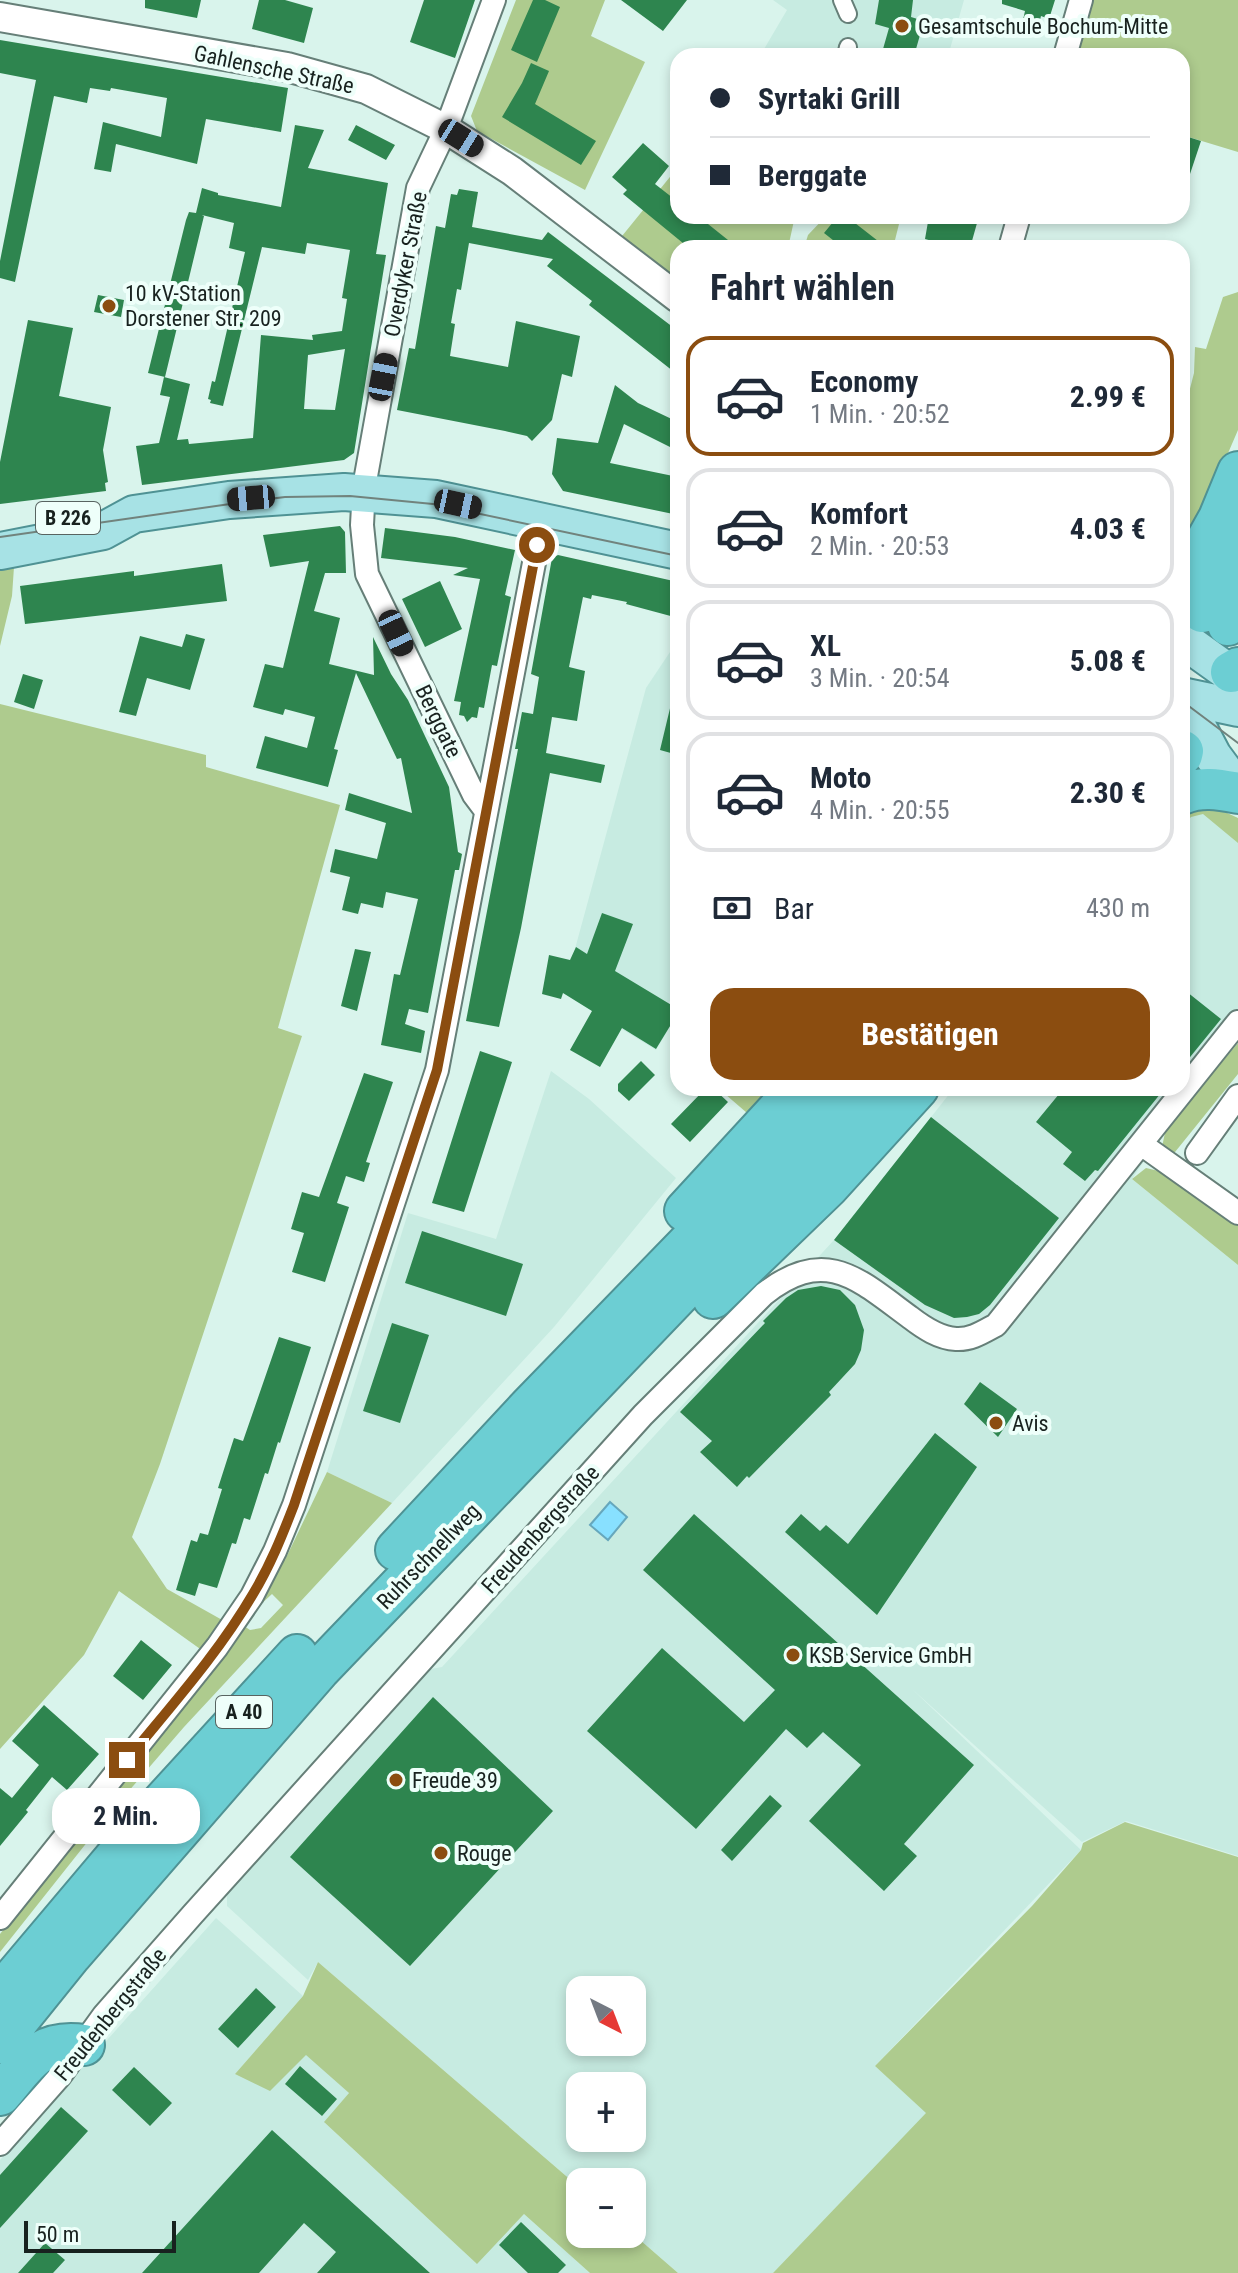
<!DOCTYPE html>
<html lang="de">
<meta charset="utf-8">
<style>
body{margin:0;font-family:"Roboto Condensed",sans-serif;background:#f6f6f7;color:#1f2937;height:100vh;display:flex;flex-direction:column;font-size:30px;white-space:nowrap}
*{box-sizing:border-box;margin:0}
p{font-size:26px;color:#747a83}
.icon{flex:none;width:44px;height:44px;fill:none;stroke:currentColor;stroke-width:2;stroke-linecap:round;stroke-linejoin:round}
.map{position:relative;flex:1;overflow:hidden}
.drawer{position:absolute;left:670px;top:240px;width:520px;height:856px;display:flex;flex-direction:column;background:#fff;border-radius:24px;box-shadow:0 4px 12px #0003}
.drawer>*{flex:none}
.banner{position:absolute;left:670px;top:48px;width:520px;height:176px;border-radius:24px;box-shadow:0 4px 12px #0003;display:grid;align-content:center;height:176px;padding:0 40px;background:#fff}
.needle{width:52px;rotate:138deg}
.fabs{position:absolute;left:566px;top:1976px;display:grid;gap:16px}
.fabs a{display:grid;place-items:center;width:80px;height:80px;border-radius:16px;background:#fff;box-shadow:0 4px 12px #0003;font-size:40px}
.scale{position:absolute;left:24px;bottom:20px;width:152px;box-sizing:border-box;padding-left:8px;border:4px solid #18221f;border-top:0;font-size:22px;line-height:28px;white-space:nowrap;color:#18221f;-webkit-text-stroke:6px #eefffa;paint-order:stroke}
.end{position:absolute;width:36px;height:36px;margin:-18px;border:10px solid #8b4d10;background:#fff;box-shadow:0 0 0 4px #fff}
.from{border-radius:50%}
.bubble{position:absolute;height:56px;border-radius:24px;background:#fff;box-shadow:0 4px 12px #0003;font-size:26px;font-weight:700;line-height:56px;text-align:center}
.car{position:absolute;width:24px;height:48px;margin:-24px -12px;border-radius:10px;box-shadow:0 0 6px 2px #0007;background:linear-gradient(#222 24%,#8ab4d8 0 40%,#222 0 76%,#8ab4d8 0 86%,#222 0)}
.banner b{display:flex;align-items:center;gap:28px;height:76px;font-size:30px}
.banner b+b{border-top:2px solid #e0e1e3}
.banner i{width:20px;height:20px;background:#1f2937}
ul{padding:0;list-style:none}
li{display:flex;align-items:center;gap:24px;height:120px;margin:0 16px 12px;padding:0 24px;border:4px solid #e0e1e3;border-radius:24px}
li div{flex:1}
li b{display:block;font-size:30px}
li em{font-style:normal;font-weight:700}
li.current{border-color:#8b4d10}
li>.icon{width:72px;height:72px;stroke-width:1.5}
h2{padding:0 40px;font-size:36px;line-height:96px}
.pay{display:flex;align-items:center;gap:20px;height:88px;padding:0 40px;font-size:30px}
.pay p{margin-inline-start:auto}
.primary-button{display:flex;gap:16px;margin-top:auto;padding:16px 40px}
.primary-button a{flex:1;height:92px;border-radius:24px;background:#8b4d10;color:#fff;font-size:32px;font-weight:700;line-height:92px;text-align:center}
.map>svg:first-child{display:block}
.built{fill:#c7ebe1;fill-rule:evenodd}
.green{fill:#aecb8e}
.water{fill:#88e0ff;stroke:#66a7bc;stroke-width:2}
.building{fill:#2e854f;fill-rule:evenodd}
.lines{fill:none;stroke-linecap:round;stroke-linejoin:round}
.pedestrian-casing{stroke:#667f78;stroke-width:20}
.minor-casing{stroke:#667f78;stroke-width:26}
.tertiary-casing{stroke:#667f78;stroke-width:32}
.primary-casing{stroke:#4f9294;stroke-width:40}
.motorway-casing{stroke:#4f9294;stroke-width:44}
.pedestrian{stroke:#fff;stroke-width:16}
.minor{stroke:#fff;stroke-width:22}
.tertiary{stroke:#fff;stroke-width:28}
.primary{stroke:#a7e2e5;stroke-width:36}
.motorway{stroke:#6cced3;stroke-width:40}
.tram{stroke:#71837d;stroke-width:2}
.route{stroke:#8b4d10;stroke-width:10}
.poi-dot{fill:#8b4d10;stroke:#eefffa;stroke-width:3}
.labels{text-anchor:middle;stroke-width:8;stroke-linejoin:round;paint-order:stroke}
.shield{fill:#eefffa;stroke:#586461;stroke-width:2}
.shield-label{font-size:20px;font-weight:bold;fill:#18221f}
.poi-label{font-size:22px;fill:#18221f;stroke:#eefffa;text-anchor:start}
.street-label{font-size:22px;fill:#18221f;stroke:#eefffa}
</style>
<div class="map">
<svg width="1238" height="2273" viewBox="0 0 1238 2273">
<rect width="100%" height="100%" fill="#d9f4ec"/>
<path class="built" d="M773,0H964L948,56H760L787,10Z
M677,637L678,996L672,995L669,1003L678,1009V1013L656,1050L563,993L646,688L674,646Z
M1188,810L1238,818V1043L1166,1128L1132,1179L1238,1265V1856L1126,1821L1082,1842L912,1689L1081,1850L875,2066L927,2113L773,2273H678L632,2233V2182H580V2188L318,1962L308,1980L227,1906V1894L431,1669L442,1667L834,1240L954,1088H1182V815ZM580,1990H632V2042H580ZM580,2086H632V2138H580Z
M551,1071L589,1099L676,1178L554,1327L392,1503L327,1472L408,1213L496,1239Z
M216,1918L303,1996L235,2074L306,2054L349,2093L325,2123L476,2263L524,2214L590,2273H0V2160Z"/>
<path class="green" d="M516,0H605L591,36L645,62L585,190L477,131L471,116Z
M1092,0H1238V152L1182,135V56H1076Z
M678,167V216H795L788,248H678V287L618,241Z
M826,216H901L893,248H804L808,235Z
M1238,292V430L1182,560V420L1194,373L1195,347L1206,349L1223,297Z
M14,567L12,596L0,646V569Z
M0,704L206,755V767L340,805L278,1028L302,1036L160,1464L132,1537L167,1589L224,1621L203,1651L119,1591L84,1655L0,1749Z
M1210,805L1238,818V843L1203,814L1191,817L1182,827V815L1188,810Z
M1238,1043V1074L1171,1157L1162,1147L1166,1128Z
M718,1088H782L754,1119Z
M1146,1168L1167,1173L1238,1222V1265L1132,1179Z
M327,1472L392,1503L184,1727L115,1807L0,1952V1934L233,1643L244,1626L250,1630L261,1628L283,1605L272,1594L259,1606L257,1604L282,1558L285,1560Z
M1125,1822L1238,1857V2273H773L926,2113L875,2066L1032,1906L1081,1850L1083,1843Z
M318,1962L580,2188V2234L632,2233L678,2273H590L524,2214L477,2264L324,2122L349,2093L306,2055L270,2091L235,2074L303,1996Z"/>
<path class="water" d="M610,1502L627,1517L608,1540L590,1525Z"/>
<path class="building" d="M145,0H201L197,18L145,8Z
M259,0H285L313,8L304,43L252,29Z
M424,0H475L455,58L410,42Z
M533,0H545L560,7L537,62L511,50Z
M621,0H687L663,31Z
M879,0H913L911,17L924,21L914,56H881L889,28L875,24Z
M1002,0H1055L1049,19L1041,16L1039,25L1023,20L1025,11L1002,4Z
M0,40L288,88L281,132L206,119L197,164L116,144L111,172L94,169L103,122L161,137L167,98L111,88L110,91L90,88L87,103L54,96L15,282L0,278V261L36,80L0,73Z
M531,63L549,71L535,104L596,141L581,165L502,117L522,83Z
M295,125L324,130L308,168L388,183L376,254L386,255L354,453L344,460L142,485L136,446L159,443L170,397L160,395L164,377L190,384L177,440L188,439L189,444L253,438L261,335L313,340L312,335L342,331L347,299L342,298L350,250L307,243L305,254L262,247L223,406L210,403L211,400L208,399L212,381L215,382L245,252L229,248L234,223L202,215L204,216L165,377L148,373L186,220L189,212L196,213L202,188L218,193V195L281,207ZM345,349L335,410L304,409L308,355Z
M356,125L395,145L386,160L348,140Z
M1182,135L1201,141L1185,189L1182,188Z
M643,143L669,166L655,184L678,202V216H698L738,248H689L623,194L627,190L612,177Z
M459,189L478,192L472,227L542,240L548,232L678,331V375L589,305L592,301L547,266L553,259L469,243L461,290L457,289L451,323L455,324L450,356L508,367L516,321L580,336L572,377L562,374L552,420L532,441L527,436L505,431L397,410L409,348L415,349L436,226L445,228L451,194L457,195Z
M838,216H846L887,248H843L824,233Z
M929,216H979L970,248H957L925,239Z
M98,295L124,300L121,317L94,312Z
M28,320L73,328L59,396L111,407L103,450L108,482L105,483L106,491L0,504V462Z
M615,385L638,403L678,422V451L624,424L610,463L678,477V515L563,491L552,474L557,438L598,443Z
M340,526L345,532L346,573H325L314,611L340,618L329,664L374,675L373,637L391,674L408,700L449,787L458,852L462,854L459,870H455L428,1013L409,1009L405,1024L425,1031L421,1053L381,1045L394,974L400,975L418,899L386,892L383,908L361,903L358,914L342,910L350,877L330,872L335,849L377,859L386,823L345,810L349,793L412,813L401,758L397,759L356,673L334,749L338,750L328,787L256,768L265,736L307,748L315,717L285,709L283,715L253,707L265,664L283,668L309,561L270,567L263,535Z
M385,528L455,537L515,550L505,595L511,597L497,666L492,665L484,708L479,707L477,718L472,717L467,722L464,716L459,715L461,702L454,701L480,579L453,575L468,568L381,558Z
M558,555L678,582V618L626,604L627,602L592,595L591,599L583,597L569,667L585,671L577,721L552,717L546,753L605,765L601,783L550,773L521,928L499,1027L466,1021L518,749H515L522,712L533,714L539,677L531,674L552,558Z
M222,564L227,601L25,624L20,586L134,571V576Z
M440,581L462,629L425,647L402,599Z
M186,634L205,639L190,690L147,678L136,716L119,712L140,636L182,647Z
M23,674L43,680L34,709L14,702Z
M672,700H678V755L660,750Z
M602,913L633,924L615,971L678,1009V1013L656,1049L622,1028L600,1067L570,1050L592,1011L563,993L561,999L542,994L549,955L570,960L576,947L587,954Z
M355,949L371,952L357,1011L341,1006Z
M1182,988L1221,1019L1182,1067Z
M480,1051L512,1062L464,1212L432,1203Z
M641,1061L655,1075L629,1101L618,1091V1084Z
M364,1073L393,1082L366,1162L370,1163L364,1182L346,1176L337,1203L349,1207L325,1282L292,1272L304,1233L291,1229L302,1192L319,1197Z
M706,1088H713L728,1102L690,1142L671,1124Z
M1064,1088H1165L1098,1171L1095,1170L1085,1181L1063,1164L1072,1152L1036,1122Z
M931,1117L1059,1218L990,1305L979,1314L967,1317L954,1318L925,1305L834,1240Z
M422,1231L523,1264L506,1316L405,1283Z
M821,1286L840,1290L855,1305L864,1330L861,1350L855,1364L829,1392L831,1395L749,1478L747,1476L737,1487L700,1452L712,1441L680,1412L765,1323L763,1321L786,1298L798,1290Z
M392,1323L429,1335L400,1423L363,1411Z
M279,1337L311,1347L280,1443L278,1442L268,1474L265,1473L250,1520L244,1518L236,1544L232,1543L217,1588L199,1583L195,1596L176,1590L191,1540L197,1542L200,1533L208,1535L222,1489L218,1488L234,1438L243,1441Z
M980,1382L1017,1409L998,1437L964,1404Z
M935,1433L977,1467L877,1615L785,1532L801,1514L820,1531L826,1525L848,1544Z
M694,1514L974,1765L904,1844L917,1856L884,1891L809,1821L861,1765L823,1732L807,1748L786,1729L696,1829L587,1731L662,1648L744,1722L775,1690L643,1570Z
M141,1640L172,1665L143,1700L113,1676Z
M433,1697L553,1811L410,1966L290,1857Z
M44,1705L99,1754L67,1790L52,1777L26,1810L28,1812L0,1846V1788L12,1798L39,1765L12,1741Z
M770,1795L782,1806L732,1861L721,1850Z
M256,1988L276,2007L238,2048L218,2029Z
M300,2066L337,2099L322,2116L285,2084Z
M134,2067L172,2103L150,2126L112,2090Z
M61,2107L88,2131L0,2228V2175Z
M272,2130L430,2273H317L336,2252L304,2223L259,2273H142Z
M521,2222L566,2265L558,2273H528L499,2245Z
M45,2243L65,2260L53,2273H18Z"/>
<g class="lines">
<g class="pedestrian-casing">
<path id="pedestrian" d="M842,0L848,14
M846,56L848,47"/>
</g>
<g class="minor-casing">
<path id="minor" d="M1065,56L1081,0
M1010,248L1019,216
M486,811L474,795L367,574L362,525L364,487L418,188L446,129L494,0
M1141,1144L1238,1213
M1197,1153L1238,1096
M0,1918L217,1647L252,1596L275,1551L294,1505L437,1070L542,521
M0,2144L60,2076L104,2015L193,1914L643,1415L764,1294C826,1245 859,1280 911,1318C924,1328 939,1338 956,1339C971,1340 983,1332 996,1325L1238,1022"/>
</g>
<g class="tertiary-casing">
<path id="tertiary" d="M0,17L287,67L366,89L446,129L512,171L678,298"/>
</g>
<g class="primary-casing">
<path id="primary" d="M0,551L103,531L134,514L229,500L344,492L436,499L678,551
M1182,639L1238,679
M1182,696L1238,708
M1182,697L1213,756L1238,790"/>
</g>
<g class="motorway-casing">
<path id="motorway" d="M1182,584L1219,518L1238,472
M1202,612L1238,541
M1228,625L1238,605
M1231,672L1238,668
M1182,755L1183,751
M1182,794C1201,786 1218,789 1238,793
M685,1211L798,1088
M713,1298L828,1187L918,1088
M396,1550L530,1406L839,1088
M0,1994L157,1808L297,1655
M0,2043L71,1955L319,1670L877,1088
M0,2095C27,2065 38,2038 84,2045"/>
</g>
<use href="#pedestrian" class="pedestrian"/>
<use href="#minor" class="minor"/>
<use href="#tertiary" class="tertiary"/>
<use href="#primary" class="primary"/>
<use href="#motorway" class="motorway"/>
<path class="tram" d="M0,537L237,503L285,497L350,496L433,504L678,556
M1182,701L1238,743"/>
</g>
<g class="lines">
<path class="route" d="M127,1760C170,1707 218,1654 253,1594C270,1566 282,1536 294,1505L437,1070L537,545"/>
</g>
<g class="poi-dot">
<circle cx="902" cy="26" r="8"/>
<circle cx="109" cy="306" r="8"/>
<circle cx="996" cy="1423" r="8"/>
<circle cx="793" cy="1655" r="8"/>
<circle cx="396" cy="1780" r="8"/>
<circle cx="441" cy="1853" r="8"/>
</g>
<g class="labels">
<g class="shield">
<rect x="36" y="502" width="64" height="32" rx="6"/>
<rect x="216" y="1696" width="56" height="32" rx="6"/>
</g>
<g class="shield-label">
<text x="68" y="525">B 226</text>
<text x="244" y="1719">A 40</text>
</g>
<g class="poi-label">
<text x="918" y="34">Gesamtschule Bochum-Mitte</text>
<text x="125" y="301">10 kV-Station<tspan x="125" dy="25">Dorstener Str. 209</tspan></text>
<text x="1012" y="1431">Avis</text>
<text x="809" y="1663">KSB Service GmbH</text>
<text x="412" y="1788">Freude 39</text>
<text x="457" y="1861">Rouge</text>
</g>
<g class="street-label">
<text transform="translate(274 69) rotate(12)" y="8">Gahlensche Straße</text>
<text transform="translate(405 264) rotate(-79)" y="8">Overdyker Straße</text>
<text transform="translate(439 721) rotate(64)" y="8">Berggate</text>
<text transform="translate(540 1529) rotate(-48)" y="8">Freudenbergstraße</text>
<text transform="translate(428 1556) rotate(-46)" y="8">Ruhrschnellweg</text>
<text transform="translate(110 2014) rotate(-51)" y="8">Freudenbergstraße</text>
</g>
</g>
</svg>
<div class="fabs">
<a><svg class="needle" viewBox="-14 -14 28 28"><path d="M0-13l5 13h-10z" fill="#e53935"/><path d="M0 13l5-13h-10z" fill="#747a83"/></svg></a>
<a>+</a>
<a>−</a>
</div>
<div class="scale">50 m</div>
<i class="end from" style="left:537px;top:545px"></i>
<i class="end" style="left:127px;top:1760px"></i>
<div class="bubble" style="left:52px;top:1788px;width:148px">2 Min.</div>
<i class="car" style="left:461px;top:138px;rotate:122deg"></i>
<i class="car" style="left:383px;top:377px;rotate:11deg"></i>
<i class="car" style="left:251px;top:498px;rotate:265deg"></i>
<i class="car" style="left:458px;top:504px;rotate:102deg"></i>
<i class="car" style="left:396px;top:633px;rotate:155deg"></i>
<div class="banner">
<b><i class="from"></i>Syrtaki Grill</b>
<b><i></i>Berggate</b>
</div>
<section class="drawer">
<h2>Fahrt wählen</h2>
<ul>
<li class="current"><svg class="icon" aria-label="car" viewBox="0 0 24 24"><path d="M5 17H2v-5l4-1 3-4h7l3 4 3 1v5h-3M9 17h6M6 11h13"/><circle cx="7" cy="17" r="2"/><circle cx="17" cy="17" r="2"/></svg><div><b>Economy</b><p>1 Min. · 20:52</p></div><em>2.99 €</em></li>
<li><svg class="icon" aria-label="car" viewBox="0 0 24 24"><path d="M5 17H2v-5l4-1 3-4h7l3 4 3 1v5h-3M9 17h6M6 11h13"/><circle cx="7" cy="17" r="2"/><circle cx="17" cy="17" r="2"/></svg><div><b>Komfort</b><p>2 Min. · 20:53</p></div><em>4.03 €</em></li>
<li><svg class="icon" aria-label="car" viewBox="0 0 24 24"><path d="M5 17H2v-5l4-1 3-4h7l3 4 3 1v5h-3M9 17h6M6 11h13"/><circle cx="7" cy="17" r="2"/><circle cx="17" cy="17" r="2"/></svg><div><b>XL</b><p>3 Min. · 20:54</p></div><em>5.08 €</em></li>
<li><svg class="icon" aria-label="car" viewBox="0 0 24 24"><path d="M5 17H2v-5l4-1 3-4h7l3 4 3 1v5h-3M9 17h6M6 11h13"/><circle cx="7" cy="17" r="2"/><circle cx="17" cy="17" r="2"/></svg><div><b>Moto</b><p>4 Min. · 20:55</p></div><em>2.30 €</em></li>
</ul>
<div class="pay"><svg class="icon" aria-label="cash" viewBox="0 0 24 24"><path d="M3 7h18v10H3z"/><circle cx="12" cy="12" r="2"/></svg>Bar<p>430 m</p></div>
<div class="primary-button"><a>Bestätigen</a></div>
</section>
</div>
